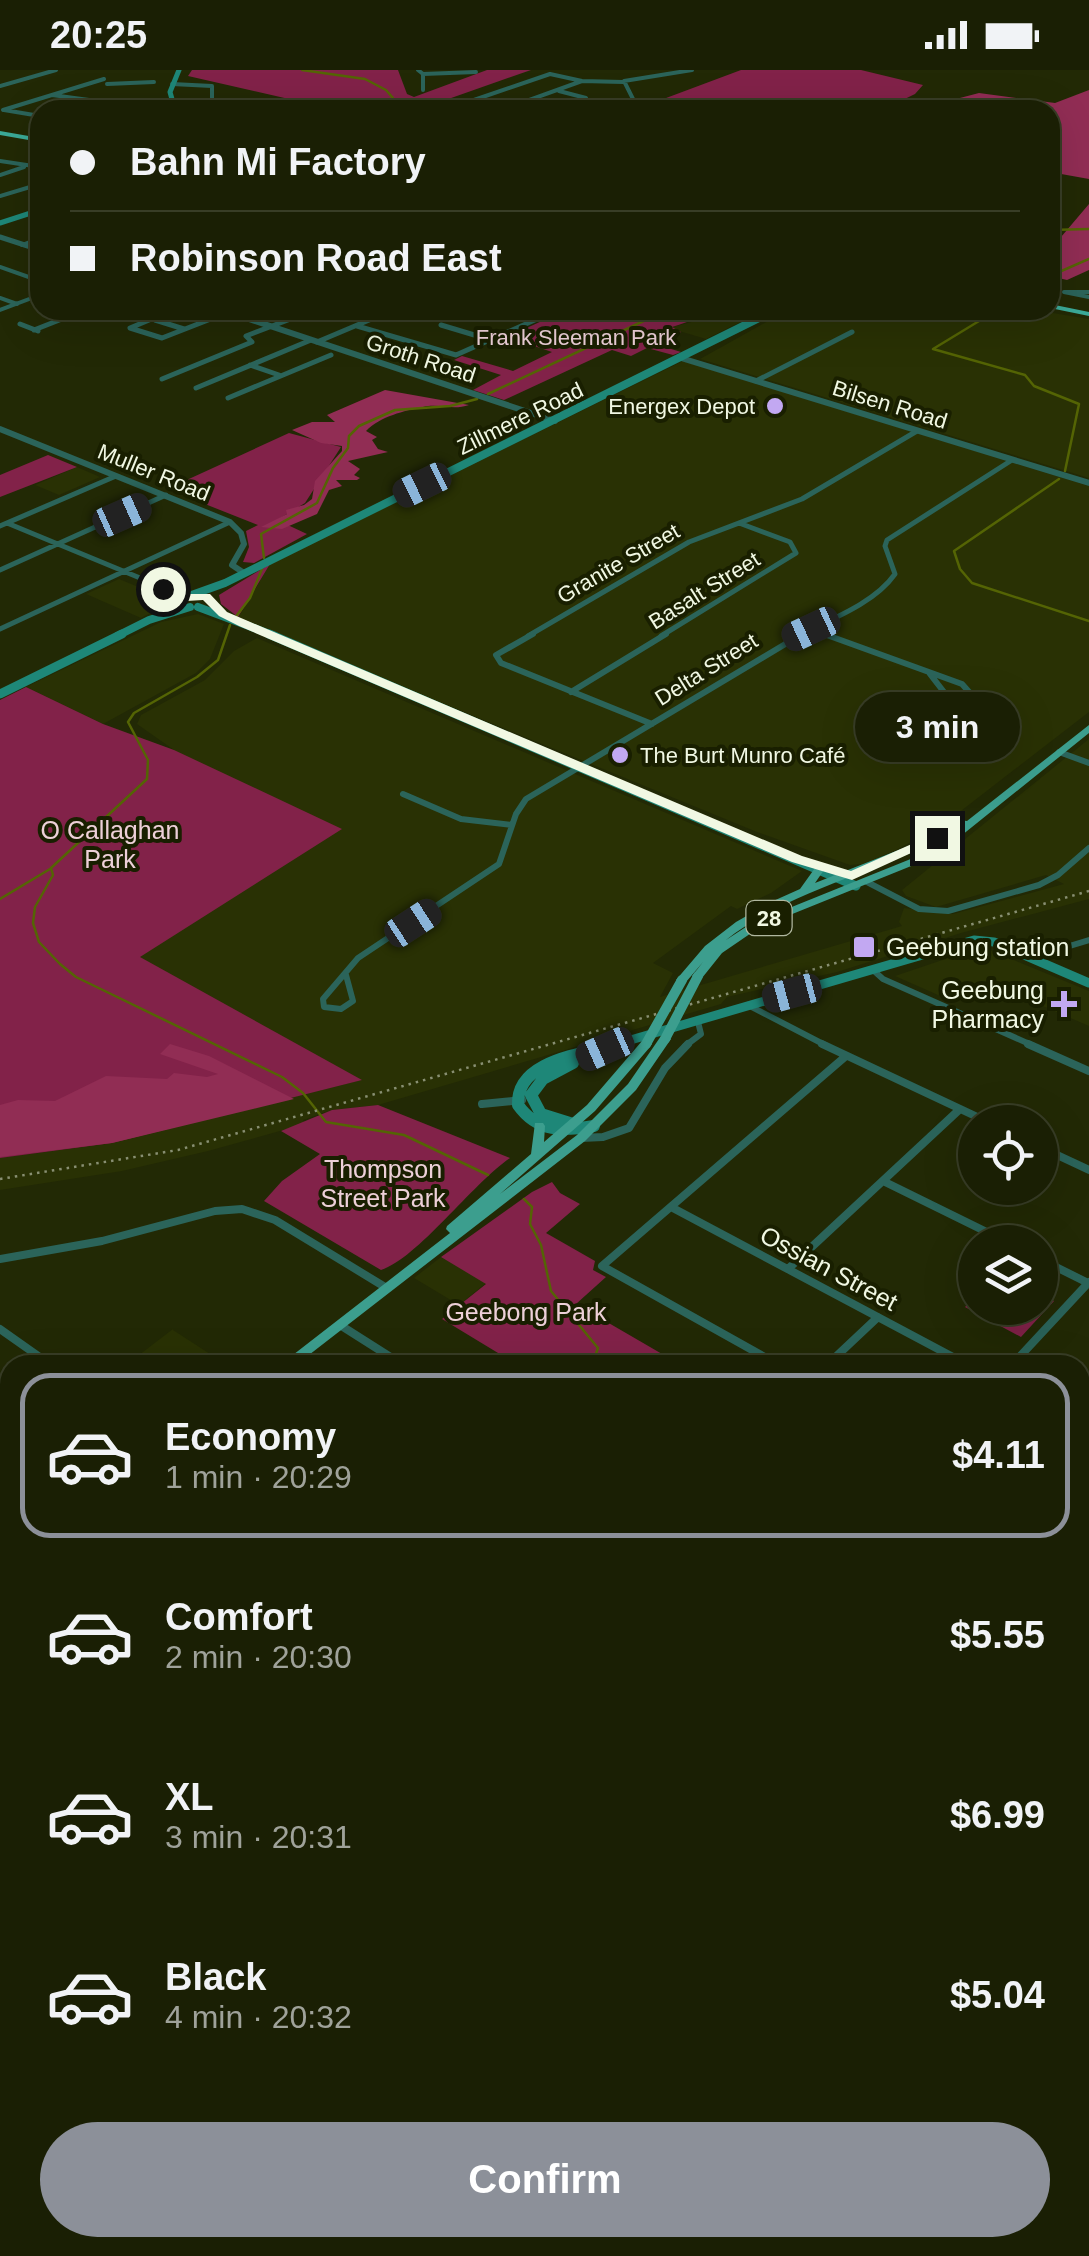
<!DOCTYPE html>
<meta charset="utf-8">
<style>
body{margin:0;font-family:Arial,sans-serif;background:#23270e;color:#f1f3f6;height:100vh;display:flex;flex-direction:column;font-size:38px;white-space:nowrap}
*{box-sizing:border-box;margin:0}
p{font-size:32px;color:#9fa29a}
.icon{flex:none;width:55px;height:55px;fill:none;stroke:currentColor;stroke-width:2;stroke-linecap:round;stroke-linejoin:round}
.map{position:relative;flex:1;overflow:hidden}
.drawer{position:absolute;left:0px;top:1285px;width:1090px;height:902px;display:flex;flex-direction:column;background:#1a1f04;border-radius:30px 30px 0 0;box-shadow:0 10px 40px #0002,0 0 0 2px #383d26}
.drawer>*{flex:none}
.guide{position:absolute;left:30px;top:30px;width:1030px;height:220px;border-radius:30px;box-shadow:0 10px 40px #0002,0 0 0 2px #383d26;display:grid;align-content:center;height:220px;padding:0 40px;background:#1a1f04}
.tools{position:absolute;left:958px;top:1035px;display:grid;gap:20px}
.tools a{display:grid;place-items:center;width:100px;height:100px;border-radius:50%;background:#1a1f04;box-shadow:0 10px 40px #0002,0 0 0 2px #383d26;font-size:50px}
.end{position:absolute;width:45px;height:45px;margin:-22px;border:12px solid #f1f8e3;background:#111;box-shadow:0 0 0 5px #111}
.from{border-radius:50%}
.bubble{position:absolute;height:70px;border-radius:35px;background:#1a1f04;box-shadow:0 10px 40px #0002,0 0 0 2px #383d26;font-size:32px;font-weight:800;line-height:70px;text-align:center}
.car{position:absolute;width:30px;height:60px;margin:-30px -15px;border-radius:12px;box-shadow:0 0 8px 2px #0007;background:linear-gradient(#222 24%,#8ab4d8 0 40%,#222 0 76%,#8ab4d8 0 86%,#222 0)}
.guide b{display:flex;align-items:center;gap:35px;height:95px;font-size:38px}
.guide b+b{border-top:2px solid #383d26}
.guide i{width:25px;height:25px;background:#f1f3f6}
ul{padding:18px 0 0;list-style:none}
li{display:flex;align-items:center;gap:30px;height:165px;margin:0 20px 15px;padding:0 20px;border:5px solid transparent;border-radius:30px}
li div{flex:1}
li b{display:block;font-size:38px}
li em{font-style:normal;font-weight:800}
li.on{border-color:#8c9099}
li>.icon{width:90px;height:90px;stroke-width:1.5}
.button{display:flex;gap:20px;margin-top:auto;padding:20px 40px}
.button a{flex:1;height:115px;border-radius:60px;background:#8c9099;color:#fff;font-size:40px;font-weight:800;line-height:115px;text-align:center}
.status{display:flex;justify-content:space-between;align-items:center;height:70px;padding:0 50px;background:#1a1f04;direction:ltr}
.status svg{height:28px;fill:currentColor}
.map>svg:first-child{display:block}
.built{fill:#293104}
.green{fill:#822249}
.forest{fill:#912d54}
.lines{fill:none;stroke-linecap:round;stroke-linejoin:round}
.stream-far1{stroke:#546404;stroke-width:2.5}
.stream{stroke:#546404;stroke-width:4}
.minor-far4{stroke:#2b645a;stroke-width:4}
.minor-far3{stroke:#2b645a;stroke-width:5}
.minor-far2{stroke:#2b645a;stroke-width:6}
.minor-far1{stroke:#2b645a;stroke-width:8}
.minor{stroke:#2b645a;stroke-width:10}
.tertiary-far1{stroke:#2b645a;stroke-width:5}
.tertiary{stroke:#2b645a;stroke-width:6}
.secondary-far3{stroke:#1e8778;stroke-width:5}
.secondary-far2{stroke:#1e8778;stroke-width:8}
.secondary-far1{stroke:#1e8778;stroke-width:9}
.secondary{stroke:#1e8778;stroke-width:12}
.primary{fill:#3c9e8e;fill-rule:evenodd}
.trunk{fill:#3baa98;fill-rule:evenodd}
.rail{stroke:#888f72;stroke-width:2.5;stroke-dasharray:2.5 5;stroke-linecap:butt}
.primary-bridge{stroke:#3c9e8e;stroke-width:10}
.route{fill:#f1f8e3}
.poi-dot{fill:#c2a8f2;stroke:#191f00;stroke-width:4}
.labels{text-anchor:middle;stroke-width:8;stroke-linejoin:round;paint-order:stroke}
.far-park-label{font-size:22px;fill:#edd0d8;stroke:#191f00}
.far-street-label{font-size:22px;fill:#f1f8e3;stroke:#191f00}
.far-poi-label{font-size:22px;fill:#f1f8e3;stroke:#191f00;text-anchor:end}
.shield{fill:#191f00;stroke:#b0b79f;stroke-width:2.5}
.shield-label{font-size:22px;font-weight:bold;fill:#f1f8e3}
.park-label{font-size:25px;fill:#edd0d8;stroke:#191f00}
.poi-label{font-size:25px;fill:#f1f8e3;stroke:#191f00;text-anchor:start}
.street-label{font-size:25px;fill:#f1f8e3;stroke:#191f00}
</style>
<div class="status"><b>20:25</b><svg viewBox="0 0 49 12"><path d="M0 12V9h3v3zM5 12V6h3v6zM10 12V3h3v9zM15 12V0h3v12zM26 1h20v11H26zM47 4h2v5h-2z"/></svg></div>
<div class="map">
<svg width="1089" height="2186" viewBox="0 0 1089 2186">
<rect width="100%" height="100%" fill="#222905"/>
<path class="built" d="M737,240L757,244L706,269L669,258Z
M788,240L911,251L965,240L974,248L990,240H1035L1089,249V408L700,289Z
M683,291L1089,416V642L944,754L896,780L863,794L850,795L757,762L237,549L270,494Z
M77,397L100,407L59,425L35,415Z
M119,509L170,530V533L141,548L86,524Z
M198,544L224,554L210,589L196,603L103,654L26,617L161,552Z
M257,568L802,801L771,823L737,839L731,836L653,893L673,903L660,927L902,856L899,852L904,838L953,844L1064,814L1046,805L936,837L906,826L902,820L1089,669V829L961,863L837,902L727,927L721,934L378,1035L332,1040L303,1050L305,1054L208,1081L122,1101L0,1120V1088L112,1073L361,1010L139,887L212,840L174,680L137,654L141,645L205,610L234,581Z
M975,879L992,881L1089,921V956L985,911L938,925L895,906Z
M441,1187L486,1213L459,1235L414,1208Z
M173,1259V1260L227,1295H126Z"/>
<path class="green" d="M192,0H398L407,24L414,27L487,0H531L437,33L464,40H337L188,6Z
M741,0H861L923,15L915,24L882,40H634Z
M566,240H765C753,246 743,240 731,241C710,243 691,251 672,257L681,262L655,274L681,282L673,285L647,278L631,286L612,280L504,330L473,320L501,305L454,290L462,286L513,301L552,282L507,267Z
M289,363L341,377L305,433L277,450L307,464L254,493L243,492L249,477L246,461L258,455L167,419Z
M48,385L77,397L0,427V405Z
M270,494L238,547L221,534L219,525Z
M26,617L103,654L174,680L342,759L140,887L362,1010L112,1073L0,1088V630Z
M378,1035L510,1088C472,1114 418,1188 381,1200L264,1131L282,1111L320,1084L281,1061L332,1040Z
M552,1112L560,1123L580,1134L546,1163L595,1191L593,1200L606,1207L576,1234L681,1295H518L442,1249L486,1214L441,1187L532,1122Z
M1040,1224L1054,1231L1021,1267L965,1237L975,1227V1238H1040Z
M10,1778V1919L0,1910V1787Z
M6,1987L10,1991V2156L0,2181V1993Z"/>
<path class="forest" d="M1089,20V109L1050,102V40H914L979,23L1055,33Z
M1089,134V200L1067,210L1050,206V180Z
M385,320L469,335C452,341 439,333 423,337C404,341 381,346 366,361L377,367L372,370L378,379L388,382L348,391L360,399L354,405L360,408L357,410H336L342,416L329,420L317,444L282,459L261,457L287,444L286,440L304,435L312,429L315,411L342,381V376L321,373L292,360L312,352H335L327,345Z
M170,974L209,986L294,1029L112,1073L0,1087V1035L18,1030L55,1031L106,1006L167,1009L174,1003L207,1007L218,1004L160,984Z"/>
<g class="lines">
<path class="stream-far1" d="M302,0L365,9L386,20L393,28L377,34
M1050,160L1089,159
M1050,206L1089,189
M841,240L911,247L941,240
M973,240L984,248L933,279L1025,305L1034,316L1079,334L1065,401
M488,324L667,240
M1059,409L954,481L960,499L972,513L1089,551
M264,488L261,464L317,433L333,398L348,378L349,366L359,356L395,340L450,336L477,329
M237,545L250,528L262,499
M230,555L218,590L197,607L134,643L128,652L148,690L147,709L51,798L53,805L35,837L33,853L39,872L60,894L76,907L282,1007L303,1023L326,1052L404,1065L488,1105
M0,829L50,799
M524,1129L532,1137L530,1154L541,1175L551,1221L598,1278L592,1295"/>
<path class="stream" d="M0,2076L10,2059"/>
<path class="minor-far4" d="M418,0L423,4V20
M423,4L476,2
M107,14L154,12
M172,14L212,16V40
M0,16L56,0
M52,25L163,40
M213,31L243,30L268,38
M504,39L582,11
M3,40L104,9
M4,40L40,46
M505,40L471,31L550,4L582,11L623,12
M558,40L586,28L559,21
M620,40L634,31L624,11L692,0
M0,91L40,97
M0,105L24,97
M0,126L40,114
M22,175L40,168
M0,197L40,211
M1089,222H1064L1089,227
M0,228L17,234
M0,240L40,225
M48,244L59,248
M65,248L86,240
M155,248L175,240L201,248
M215,248L228,243
M295,248L316,240
M375,248L394,240
M541,248L559,240"/>
<path class="minor-far3" d="M52,245L62,249
M161,245L130,258L162,268L221,245
M193,245L208,250
M155,250L184,259
M20,254L38,261
M441,255L491,270
M357,256L456,285L546,245
M34,260L72,245
M317,272L381,245
M250,295L279,305
M162,309L252,272L246,266L301,245
M756,311L852,262
M196,318L311,270
M228,328L331,285
M7,453L186,527
M0,456L116,406
M0,500L166,425
M0,559L230,452
M811,559L831,566
M528,566L689,472L802,429L917,361
M661,566L796,483L790,472L739,453
M797,566C829,550 874,534 895,504L885,476L887,470L1012,390"/>
<path class="minor-far2" d="M533,564L496,585L501,593L652,654
M824,564L962,614L970,623L961,628L947,626L930,604
M571,622L666,564
M1059,682L1089,693
M403,724L461,749L512,755
M867,812L919,839L948,841L1039,815L1058,805L1089,778
M1039,891L1053,881L1089,870
M873,900L883,909L1034,976
M346,905L353,931L341,939L324,937L323,929L358,888L499,794L516,744L526,729L802,564
M748,935L827,976
M685,976L701,964L698,952"/>
<path class="minor-far1" d="M822,974L988,1052
M1028,974L1089,1001
M482,1034L522,1030
M581,1068L603,1067L629,1058L665,998L688,974
M1040,1077L1089,1100
M883,1111L1007,1172
M671,1137L968,1295
M0,1189L102,1171L215,1141L242,1139L275,1150L385,1217
M1040,1189L1088,1213
M788,1199L960,1039
M340,1255L403,1295
M0,1259L51,1295
M779,1295L602,1196L846,986
M827,1295L878,1247
M1012,1295L1089,1212
M1080,1421L1089,1417
M1080,1455L1089,1460"/>
<path class="minor" d="M0,1687L10,1679
M1080,1703L1089,1721
M414,2178L424,2183L434,2178
M438,2178L450,2186
M718,2178L729,2186
M76,2185L92,2178
M898,2186L904,2178"/>
<path class="tertiary-far1" d="M0,167L40,180
M220,240L244,248"/>
<path class="tertiary" d="M237,245L555,351
M681,288L1089,413
M0,359L230,452L241,463L244,474L232,495L244,503"/>
<path class="secondary-far3" d="M175,40L170,22L179,0
M0,153L40,140
M760,248L776,240"/>
<path class="secondary-far2" d="M198,537L275,566
M162,544L186,527L225,513L765,245
M117,566L149,550L190,537"/>
<path class="secondary-far1" d="M269,564L856,816
M0,624L122,564
M610,976L974,870L994,872L1089,913"/>
<path class="secondary" d="M573,993L543,1009L531,1025L541,1044L573,1054
M594,1056C563,1061 538,1063 518,1035C516,989 585,984 619,974"/>
<path class="primary" d="M1089,655V663L936,786L760,857L722,883L702,908H694L692,906L703,892L686,912L682,913L676,910L705,876L736,852L771,832L800,819L815,798L819,797L824,800L815,813L924,770L959,750L967,751ZM953,762L928,782L752,853L726,870C793,818 880,803 953,762Z
M665,965L671,969L636,1020L585,1071L296,1295H280L450,1163L446,1159L447,1156L531,1084L535,1053H543L545,1056L544,1072L587,1035L642,971H650L652,974L650,977L595,1041L500,1124L577,1065L628,1014L661,966Z
M10,1509V1524L0,1529V1514Z
M0,1922L10,1927V1947L0,1942Z
M0,1951L10,1957V1978L0,1972Z
M226,2178H250L255,2186H230Z
M252,2178H276L281,2186H256Z"/>
<path class="trunk" d="M0,61L40,68V72L0,65Z
M1050,234L1089,242V246L1050,238Z"/>
<path class="rail" d="M0,1109L178,1080L1089,821"/>
<path class="primary-bridge" d="M665,969L698,906
M646,974L682,910"/>
</g>
<path class="route" d="M163,515L188,524H210L227,542L248,551L802,786L851,801L932,765L944,768L852,810L792,792L239,556L219,546L203,530L186,531L159,521Z"/>
<g class="poi-dot">
<circle cx="775" cy="336" r="10"/>
<circle cx="620" cy="685" r="10"/>
<rect x="852" y="865" width="24" height="24" rx="5"/>
<path d="M1059 919h10v10h10v10h-10v10h-10v-10h-10v-10h10z"/>
</g>
<g class="labels">
<g class="far-park-label">
<text x="576" y="275">Frank Sleeman Park</text>
</g>
<g class="far-street-label">
<text transform="translate(421 288) rotate(18)" y="8">Groth Road</text>
<text transform="translate(890 334) rotate(17)" y="8">Bilsen Road</text>
<text transform="translate(520 348) rotate(-26)" y="8">Zillmere Road</text>
<text transform="translate(154 402) rotate(22)" y="8">Muller Road</text>
<text transform="translate(618 493) rotate(-30)" y="8">Granite Street</text>
<text transform="translate(704 520) rotate(-32)" y="8">Basalt Street</text>
<text transform="translate(706 599) rotate(-32)" y="8">Delta Street</text>
</g>
<g class="far-poi-label">
<text x="755" y="344">Energex Depot</text>
<text x="640" y="693" text-anchor="start">The Burt Munro Café</text>
</g>
<rect class="shield" x="746.5" y="831" width="45" height="34" rx="8"/>
<g class="shield-label">
<text x="769" y="856">28</text>
</g>
<g class="park-label">
<text x="110" y="769">O Callaghan<tspan x="110" dy="29">Park</tspan></text>
<text x="383" y="1108">Thompson<tspan x="383" dy="29">Street Park</tspan></text>
<text x="526" y="1251">Geebong Park</text>
</g>
<g class="poi-label">
<text x="886" y="886">Geebung station</text>
<text x="1044" y="929" text-anchor="end">Geebung<tspan x="1044" dy="29">Pharmacy</tspan></text>
</g>
<g class="street-label">
<text transform="translate(829 1198) rotate(28)" y="9">Ossian Street</text>
</g>
</g>
</svg>
<div class="tools">
<a><svg class="icon" aria-label="locate" viewBox="0 0 24 24"><circle cx="12" cy="12" r="6"/><path d="M12 2v4M12 18v4M2 12h4M18 12h4"/></svg></a>
<a><svg class="icon" aria-label="layers" viewBox="0 0 24 24"><path d="M12 4l9 5-9 5-9-5zM3 14l9 5 9-5"/></svg></a>
</div>
<i class="end from" style="left:163px;top:519px"></i>
<i class="end" style="left:937px;top:768px"></i>
<div class="bubble" style="left:855px;top:622px;width:165px">3 min</div>
<i class="car" style="left:422px;top:415px;rotate:244deg"></i>
<i class="car" style="left:122px;top:445px;rotate:66deg"></i>
<i class="car" style="left:811px;top:559px;rotate:245deg"></i>
<i class="car" style="left:413px;top:853px;rotate:57deg"></i>
<i class="car" style="left:792px;top:923px;rotate:255deg"></i>
<i class="car" style="left:605px;top:979px;rotate:246deg"></i>
<div class="guide">
<b><i class="from"></i>Bahn Mi Factory</b>
<b><i></i>Robinson Road East</b>
</div>
<section class="drawer">
<ul>
<li class="on"><svg class="icon" aria-label="car" viewBox="0 0 24 24"><path d="M5 17H2v-5l4-1 3-4h7l3 4 3 1v5h-3M9 17h6M6 11h13"/><circle cx="7" cy="17" r="2"/><circle cx="17" cy="17" r="2"/></svg><div><b>Economy</b><p>1 min · 20:29</p></div><em>$4.11</em></li>
<li><svg class="icon" aria-label="car" viewBox="0 0 24 24"><path d="M5 17H2v-5l4-1 3-4h7l3 4 3 1v5h-3M9 17h6M6 11h13"/><circle cx="7" cy="17" r="2"/><circle cx="17" cy="17" r="2"/></svg><div><b>Comfort</b><p>2 min · 20:30</p></div><em>$5.55</em></li>
<li><svg class="icon" aria-label="car" viewBox="0 0 24 24"><path d="M5 17H2v-5l4-1 3-4h7l3 4 3 1v5h-3M9 17h6M6 11h13"/><circle cx="7" cy="17" r="2"/><circle cx="17" cy="17" r="2"/></svg><div><b>XL</b><p>3 min · 20:31</p></div><em>$6.99</em></li>
<li><svg class="icon" aria-label="car" viewBox="0 0 24 24"><path d="M5 17H2v-5l4-1 3-4h7l3 4 3 1v5h-3M9 17h6M6 11h13"/><circle cx="7" cy="17" r="2"/><circle cx="17" cy="17" r="2"/></svg><div><b>Black</b><p>4 min · 20:32</p></div><em>$5.04</em></li>
</ul>
<div class="button"><a>Confirm</a></div>
</section>
</div>
